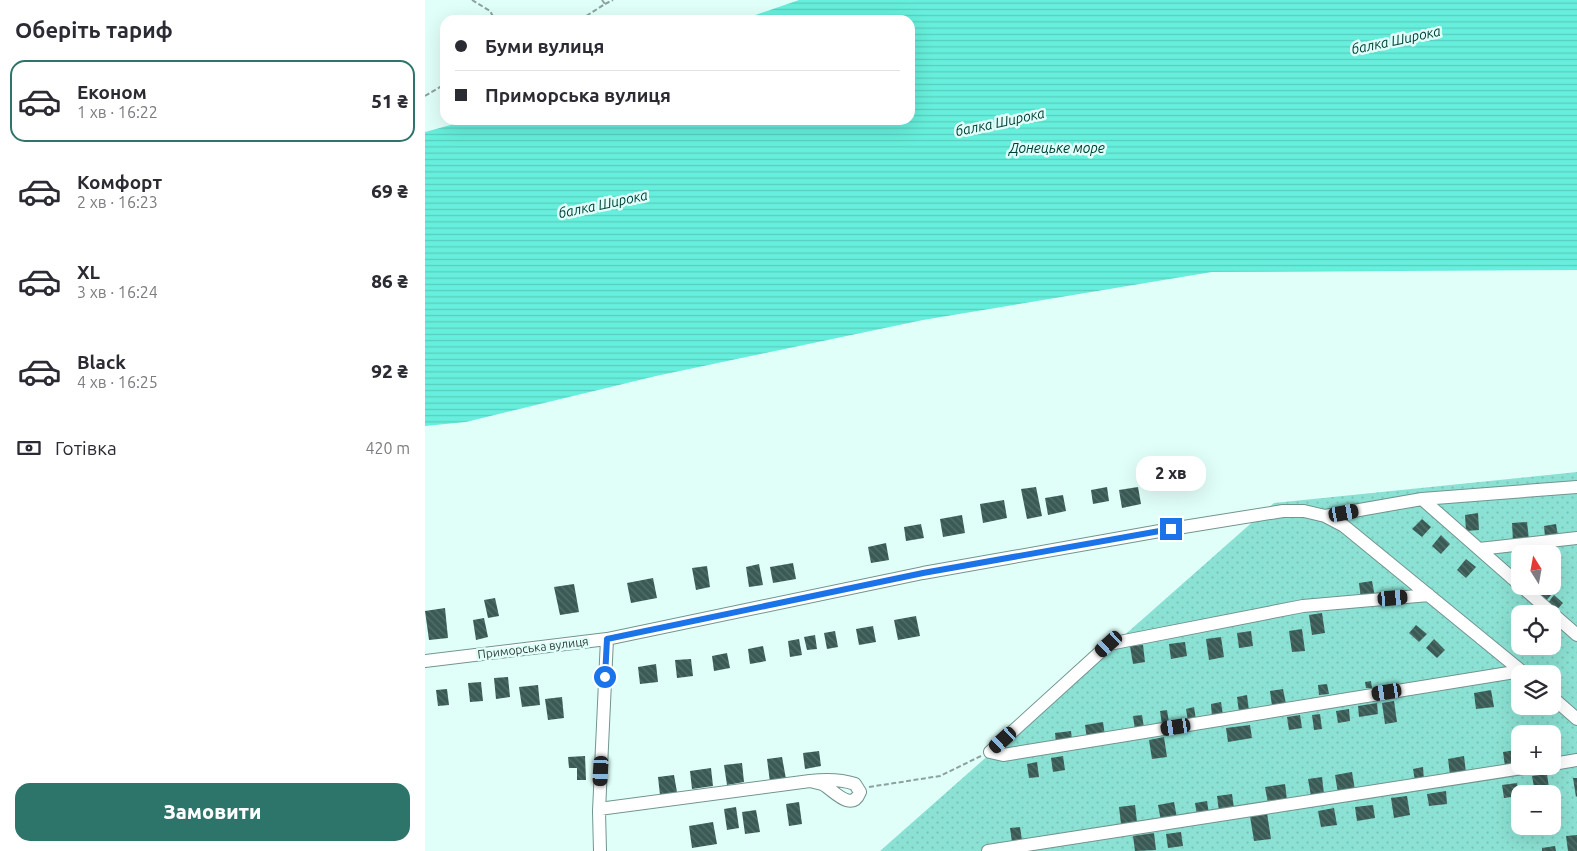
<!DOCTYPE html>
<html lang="uk">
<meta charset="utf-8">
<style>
body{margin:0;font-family:Ubuntu,sans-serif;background:#f2f2f3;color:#2b2b33;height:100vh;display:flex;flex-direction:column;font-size:19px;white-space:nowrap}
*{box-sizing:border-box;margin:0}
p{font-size:16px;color:#7c7c81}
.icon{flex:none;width:28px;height:28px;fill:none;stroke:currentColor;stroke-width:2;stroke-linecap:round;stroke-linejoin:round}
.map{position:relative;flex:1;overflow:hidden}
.side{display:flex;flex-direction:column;background:#fff;width:425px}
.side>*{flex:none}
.hud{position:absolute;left:15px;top:15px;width:475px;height:110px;border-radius:15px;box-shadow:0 5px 20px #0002;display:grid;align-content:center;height:110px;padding:0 15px;background:#fff}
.needle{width:32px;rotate:349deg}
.tools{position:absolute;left:1086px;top:545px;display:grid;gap:10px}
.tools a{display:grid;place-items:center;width:50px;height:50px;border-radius:10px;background:#fff;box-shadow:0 5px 20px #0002;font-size:25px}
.end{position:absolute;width:22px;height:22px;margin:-11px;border:6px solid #1a73e8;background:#fff;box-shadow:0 0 0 2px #fff}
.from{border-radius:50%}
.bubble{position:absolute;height:35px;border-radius:15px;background:#fff;box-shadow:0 5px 20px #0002;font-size:16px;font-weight:800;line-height:35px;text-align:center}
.car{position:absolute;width:15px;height:30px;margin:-15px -8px;border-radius:6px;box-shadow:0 0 4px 1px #0007;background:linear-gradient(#222 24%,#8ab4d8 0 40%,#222 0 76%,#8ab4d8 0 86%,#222 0)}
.hud b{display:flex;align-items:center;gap:18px;height:48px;font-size:19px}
.hud b+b{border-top:1px solid #e1e1e2}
.hud i{width:12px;height:12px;background:#2b2b33}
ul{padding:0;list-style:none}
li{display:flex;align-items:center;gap:15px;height:82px;margin:0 10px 8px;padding:0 5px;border:2px solid transparent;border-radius:15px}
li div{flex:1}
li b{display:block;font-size:19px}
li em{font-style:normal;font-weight:800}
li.on{border-color:#2d746a}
li>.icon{width:45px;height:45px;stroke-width:1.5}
h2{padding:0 15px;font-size:22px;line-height:60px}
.pay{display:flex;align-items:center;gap:12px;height:55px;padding:0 15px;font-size:19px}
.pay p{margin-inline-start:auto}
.action{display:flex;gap:10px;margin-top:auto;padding:10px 15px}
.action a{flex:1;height:58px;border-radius:15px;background:#2d746a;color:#fff;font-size:20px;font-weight:800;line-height:58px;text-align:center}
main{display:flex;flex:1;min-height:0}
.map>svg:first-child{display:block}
.green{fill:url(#green-dots);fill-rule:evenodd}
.water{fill:url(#water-rules)}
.building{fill:url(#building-back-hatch)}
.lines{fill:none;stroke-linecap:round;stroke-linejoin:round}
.minor-casing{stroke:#72958e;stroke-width:14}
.path{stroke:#8ca29e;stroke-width:2;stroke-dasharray:5 2.5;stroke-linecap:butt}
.minor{stroke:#fff;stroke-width:12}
.route{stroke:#1a73e8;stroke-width:6}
.labels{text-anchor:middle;stroke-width:5;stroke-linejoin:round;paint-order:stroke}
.street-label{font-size:12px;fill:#2f3d3a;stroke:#e1fff9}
.water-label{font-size:14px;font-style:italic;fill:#00423a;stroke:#e1fff9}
</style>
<main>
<section class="side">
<h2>Оберіть тариф</h2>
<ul>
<li class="on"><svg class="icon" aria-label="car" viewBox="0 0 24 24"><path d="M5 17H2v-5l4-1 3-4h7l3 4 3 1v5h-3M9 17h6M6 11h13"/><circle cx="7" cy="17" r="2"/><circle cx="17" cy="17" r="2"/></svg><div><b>Економ</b><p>1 хв · 16:22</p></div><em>51 ₴</em></li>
<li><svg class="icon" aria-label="car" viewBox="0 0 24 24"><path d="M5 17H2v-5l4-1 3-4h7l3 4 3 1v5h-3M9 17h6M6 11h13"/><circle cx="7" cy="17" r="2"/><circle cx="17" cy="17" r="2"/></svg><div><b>Комфорт</b><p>2 хв · 16:23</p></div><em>69 ₴</em></li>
<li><svg class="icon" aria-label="car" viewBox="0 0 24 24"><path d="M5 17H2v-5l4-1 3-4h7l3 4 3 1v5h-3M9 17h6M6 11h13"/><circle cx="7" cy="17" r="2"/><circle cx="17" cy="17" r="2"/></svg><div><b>XL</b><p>3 хв · 16:24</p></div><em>86 ₴</em></li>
<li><svg class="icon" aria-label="car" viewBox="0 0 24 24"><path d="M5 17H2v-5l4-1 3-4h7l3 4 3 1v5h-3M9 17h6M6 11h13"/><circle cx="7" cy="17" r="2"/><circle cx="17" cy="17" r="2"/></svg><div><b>Black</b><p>4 хв · 16:25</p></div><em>92 ₴</em></li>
</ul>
<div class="pay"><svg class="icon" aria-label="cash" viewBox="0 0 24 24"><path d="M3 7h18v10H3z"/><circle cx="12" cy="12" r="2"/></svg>Готівка<p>420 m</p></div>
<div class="action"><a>Замовити</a></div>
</section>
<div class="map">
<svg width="1152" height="851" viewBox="0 0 1152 851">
<defs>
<pattern id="green-dots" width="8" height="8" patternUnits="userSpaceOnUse" patternTransform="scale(1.25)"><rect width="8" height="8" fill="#8be1d3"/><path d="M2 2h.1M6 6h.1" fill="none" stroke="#78c2b6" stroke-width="1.8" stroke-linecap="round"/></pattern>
<pattern id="water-rules" width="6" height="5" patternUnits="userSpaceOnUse" patternTransform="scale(1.25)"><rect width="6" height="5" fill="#66efdc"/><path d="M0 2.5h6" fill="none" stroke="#59cebe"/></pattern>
<pattern id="building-back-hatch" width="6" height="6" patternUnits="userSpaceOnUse" patternTransform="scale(1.25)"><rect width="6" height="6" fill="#3a5b55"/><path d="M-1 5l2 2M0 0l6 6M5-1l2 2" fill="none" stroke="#55706b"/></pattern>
</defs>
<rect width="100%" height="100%" fill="#e1fff9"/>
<path class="green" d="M1152,472V851H455L849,503ZM1095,554H1128V586H1095ZM1095,614H1128V646H1095ZM1095,674H1128V706H1095ZM1095,734H1128V766H1095ZM1095,794H1128V826H1095Z"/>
<path class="water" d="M374,0H1152V270L787,272L498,320L231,376L41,422L0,426V132L44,120H485V20H316Z"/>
<path class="building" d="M611,487L617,516L602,519L596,489Z
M682,487L684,501L668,504L666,490Z
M713,487L716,504L697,508L694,490Z
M638,495L641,511L623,515L620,498Z
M579,500L582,518L558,523L555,504Z
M1053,513L1054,530L1041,531L1040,515Z
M537,515L540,533L518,537L515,519Z
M997,519L1006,527L997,537L987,529Z
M1102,522L1104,540L1088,541L1087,523Z
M496,524L499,538L481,541L479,527Z
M1131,524L1133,536L1120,537L1119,526Z
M1016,535L1025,544L1016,554L1007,546Z
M461,543L464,560L446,563L443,547Z
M1041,559L1051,567L1041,578L1032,570Z
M368,563L371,579L348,583L345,567Z
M334,564L338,585L324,587L321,567Z
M282,566L285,587L271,590L267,568Z
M228,578L232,598L206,603L202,583Z
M947,581L950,597L936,599L934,583Z
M149,584L154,612L135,615L129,587Z
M1119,586L1127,594L1120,602L1111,595Z
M1129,595L1138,603L1131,611L1122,604Z
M70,598L74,616L63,618L59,600Z
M20,608L23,638L4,640L0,611Z
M897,613L900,633L887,635L884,615Z
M491,616L495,636L473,640L469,620Z
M59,618L63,637L51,640L48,620Z
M991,625L1002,634L994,642L984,633Z
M448,626L451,642L434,645L431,629Z
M877,629L880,651L867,652L864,631Z
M410,631L413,647L402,649L399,633Z
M826,631L828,646L814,648L812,633Z
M390,635L392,649L382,650L379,637Z
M796,637L799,657L784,660L781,639Z
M374,639L377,655L365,657L363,641Z
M1009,639L1020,650L1012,658L1001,648Z
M760,642L762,656L746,659L744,644Z
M718,645L720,662L708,664L705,646Z
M338,646L341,661L325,664L323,649Z
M302,653L305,668L289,671L287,656Z
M266,659L268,676L252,678L250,660Z
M231,664L233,682L215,684L213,667Z
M83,677L85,697L71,699L69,678Z
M946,681L947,688H941L940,682Z
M56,682L58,701L45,702L43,683Z
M902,684L904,694L894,695L893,685Z
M113,685L115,705L97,707L94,687Z
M22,689L24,705L13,706L11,690Z
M858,689L861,704L847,706L845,691Z
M1066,690L1069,707L1051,709L1049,693Z
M822,695L824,711L814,712L812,697Z
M137,697L139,718L123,720L120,699Z
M969,701L972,722L960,724L957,703Z
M796,702L798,715L787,717L786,704Z
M952,703L953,714L934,717L933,706Z
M769,707L771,720L763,721L761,709Z
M924,709L925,721L913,723L911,711Z
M742,710L744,723L737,725L735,711Z
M895,714L897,729L889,730L887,715Z
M717,715L719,728L710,730L708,716Z
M875,715L877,728L864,730L862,717Z
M678,722L680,736L662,739L660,725Z
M825,725L827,738L803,742L801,728Z
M646,731L647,740L631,743L630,733Z
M739,737L742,757L727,759L724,740Z
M1135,747L1136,758L1128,759V748Z
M1091,750L1093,764L1080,766L1078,752Z
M394,751L396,766L380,769L378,753Z
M160,756L161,780H152V768H144L143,757Z
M638,756L640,770L628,772L626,758Z
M1039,756L1041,773L1025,775L1023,759Z
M357,757L361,779L345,782L342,759Z
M612,762L614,777L604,778L602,764Z
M317,763L319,782L302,785L299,765Z
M998,767L999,780L990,781L988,769Z
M286,768L288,786L267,789L265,771Z
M927,772L930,790L913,793L910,775Z
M1122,774L1124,789L1110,792L1107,776Z
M249,775L252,792L235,795L233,777Z
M897,777L899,794L886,796L883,779Z
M1148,778H1152V796L1151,797Z
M1092,783L1094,796L1079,798L1077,785Z
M860,784L862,800L843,803L840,787Z
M1021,791L1022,804L1004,806L1002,794Z
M807,794L809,808L794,811L792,796Z
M982,796L985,815L969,818L966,798Z
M782,801L784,814L772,815L770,803Z
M374,802L377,824L364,826L361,804Z
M749,802L752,818L736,821L733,805Z
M710,805L712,822L696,824L694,807Z
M948,805L950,818L932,821L930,807Z
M311,807L314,828L302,830L299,809Z
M909,808L912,825L896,827L893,811Z
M331,810L335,832L320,834L317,812Z
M842,813L846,839L829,841L825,816Z
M288,822L292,844L267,848L264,826Z
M595,827L597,840L587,842L585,828Z
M756,832L758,846L743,848L741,834Z
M729,833L731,850L710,851L708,836Z
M1152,835V851H1143L1141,836Z
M1130,846L1131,851H1117V848Z"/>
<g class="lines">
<g class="minor-casing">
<path id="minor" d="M997,499L1095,585
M900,516L997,499L1152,487
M1054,549L1152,538
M1096,586L1152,635
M0,661L182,639L498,573L746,529L858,511H879L900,516L919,526L1100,674
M1128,698L1152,719
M565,752L578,755L1096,671
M565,752L684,644L878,606L1004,595
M1128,764L1152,760
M174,809L385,781C401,779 415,779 430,784L435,792C426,814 407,788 397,784C393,783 389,782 385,781
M175,851L174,811L182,639
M563,851L1111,766"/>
</g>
<path class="path" d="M47,0L65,11L70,20
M180,4L188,0
M155,20L180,4L177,0
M0,96L20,84
M444,787L515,776L556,756"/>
<use href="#minor" class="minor"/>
</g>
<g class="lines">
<path class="route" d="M180,677L182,639L498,573L746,529"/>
</g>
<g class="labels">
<g class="street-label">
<text transform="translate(108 648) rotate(-7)" y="4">Приморська вулиця</text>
</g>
<g class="water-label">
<text transform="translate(971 40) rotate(-12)" y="5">балка Широка</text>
<text transform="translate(575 122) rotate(-12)" y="5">балка Широка</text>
<text x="632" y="153">Донецьке море</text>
<text transform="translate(178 204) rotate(-12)" y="5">балка Широка</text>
</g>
</g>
</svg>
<div class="tools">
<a><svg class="needle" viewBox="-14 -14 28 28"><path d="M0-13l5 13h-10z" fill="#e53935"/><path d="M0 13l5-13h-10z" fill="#7c7c81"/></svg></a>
<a><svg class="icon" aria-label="locate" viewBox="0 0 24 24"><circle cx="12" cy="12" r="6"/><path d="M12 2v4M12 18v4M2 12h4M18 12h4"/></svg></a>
<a><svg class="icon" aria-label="layers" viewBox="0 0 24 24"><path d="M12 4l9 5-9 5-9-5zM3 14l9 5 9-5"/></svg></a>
<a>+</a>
<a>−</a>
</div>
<i class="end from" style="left:180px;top:677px"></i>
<i class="end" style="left:746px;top:529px"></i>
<div class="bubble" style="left:711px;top:456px;width:70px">2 хв</div>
<i class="car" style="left:919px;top:513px;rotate:80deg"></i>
<i class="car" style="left:968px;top:598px;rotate:85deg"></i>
<i class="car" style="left:684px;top:644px;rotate:228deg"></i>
<i class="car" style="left:962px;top:692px;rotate:261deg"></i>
<i class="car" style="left:751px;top:727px;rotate:261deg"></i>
<i class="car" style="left:578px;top:740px;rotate:228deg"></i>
<i class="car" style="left:176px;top:771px;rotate:183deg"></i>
<div class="hud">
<b><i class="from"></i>Буми вулиця</b>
<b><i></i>Приморська вулиця</b>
</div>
</div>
</main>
